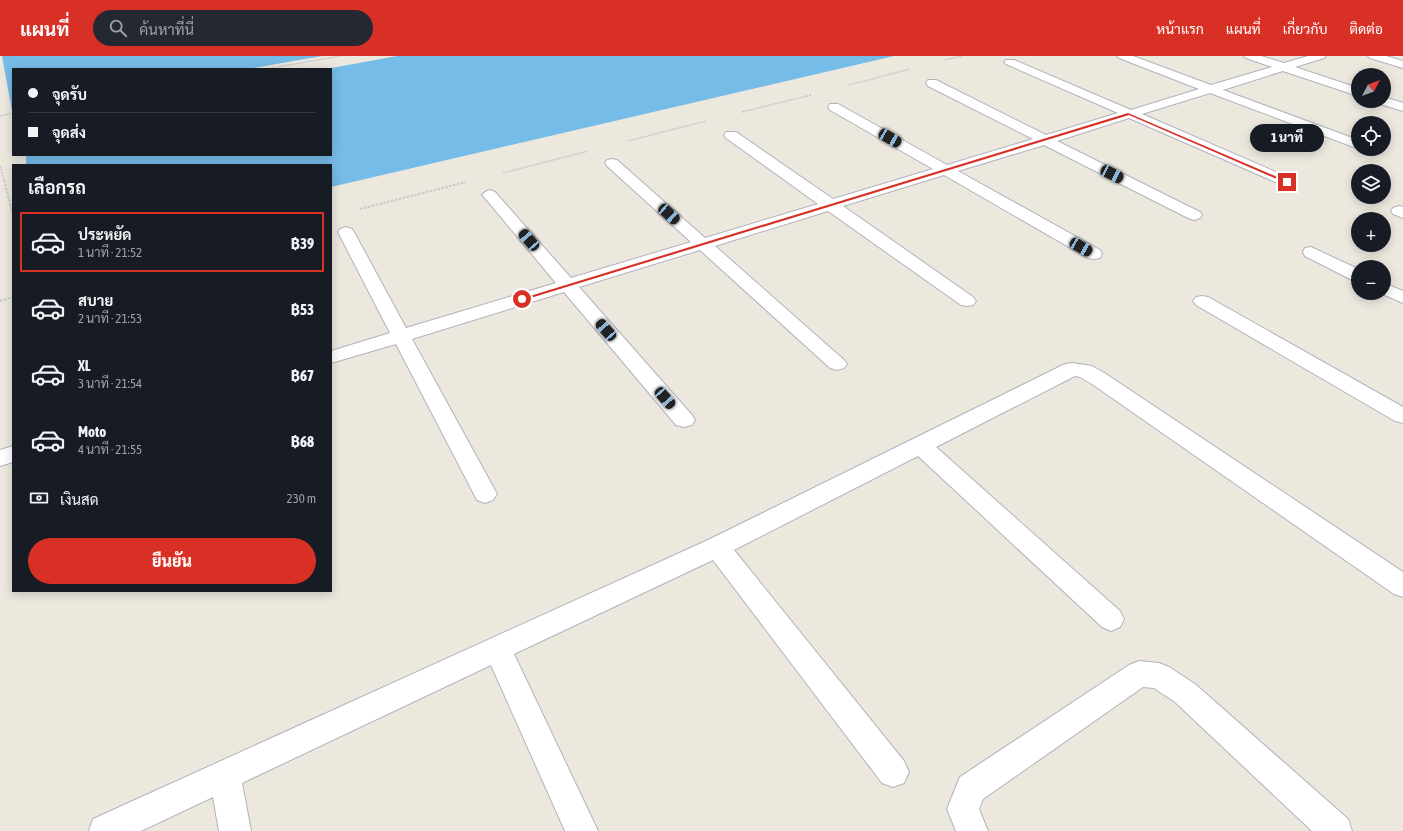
<!DOCTYPE html>
<html lang="th">
<meta charset="utf-8">
<style>
body{margin:0;font-family:"Asap Condensed",Sarabun,sans-serif;background:#242831;color:#f1f3f6;height:100vh;display:flex;flex-direction:column;font-size:15px;white-space:nowrap}
*{box-sizing:border-box;margin:0}
p{font-size:13px;color:#9ea1a6}
.icon{flex:none;width:22px;height:22px;fill:none;stroke:currentColor;stroke-width:2;stroke-linecap:round;stroke-linejoin:round}
.map{position:relative;flex:1;overflow:hidden}
.panel{position:absolute;left:12px;top:108px;width:320px;height:428px;display:flex;flex-direction:column;background:#171b24;border-radius:0px;box-shadow:0 2px 10px #0003}
.panel>*{flex:none}
.hud{position:absolute;left:12px;top:12px;width:320px;height:88px;border-radius:0px;box-shadow:0 2px 10px #0003;display:grid;align-content:center;height:88px;padding:0 16px;background:#171b24}
.needle{width:26px;rotate:49deg}
.buttons{position:absolute;left:1351px;top:12px;display:grid;gap:8px}
.buttons a{display:grid;place-items:center;width:40px;height:40px;border-radius:50%;background:#171b24;box-shadow:0 2px 10px #0003;font-size:20px}
.end{position:absolute;width:18px;height:18px;margin:-9px;border:5px solid #d93025;background:#fff;box-shadow:0 0 0 2px #fff}
.from{border-radius:50%}
.bubble{position:absolute;height:28px;border-radius:14px;background:#171b24;box-shadow:0 2px 10px #0003;font-size:13px;font-weight:800;line-height:28px;text-align:center}
.car{position:absolute;width:12px;height:24px;margin:-12px -6px;border-radius:5px;box-shadow:0 0 3px 1px #0007;background:linear-gradient(#222 24%,#8ab4d8 0 40%,#222 0 76%,#8ab4d8 0 86%,#222 0)}
.hud b{display:flex;align-items:center;gap:14px;height:38px;font-size:15px}
.hud b+b{border-top:1px solid #363941}
.hud i{width:10px;height:10px;background:#f1f3f6}
ul{padding:0;list-style:none}
li{display:flex;align-items:center;gap:12px;height:60px;margin:0 8px 6px;padding:0 8px;border:2px solid transparent;border-radius:0px}
li div{flex:1}
li b{display:block;font-size:15px}
li em{font-style:normal;font-weight:800}
li.current{border-color:#d93025}
li>.icon{width:36px;height:36px;stroke-width:1.5}
h2{padding:0 16px;font-size:18px;line-height:48px}
.pay{display:flex;align-items:center;gap:10px;height:44px;padding:0 16px;font-size:15px}
.pay p{margin-inline-start:auto}
.primary-button{display:flex;gap:8px;margin-top:auto;padding:8px 16px}
.primary-button a{flex:1;height:46px;border-radius:24px;background:#d93025;color:#fff;font-size:16px;font-weight:800;line-height:46px;text-align:center}
header{display:flex;align-items:center;gap:24px;box-sizing:border-box;height:56px;padding:0 20px;background:#d93025;color:#fff}
header strong{font-size:19px}
nav{display:flex;gap:22px;margin-inline-start:auto;font-size:14px}
.search{width:280px;height:36px;background:#242831;display:flex;align-items:center;gap:10px;box-sizing:border-box;padding:0 14px;border-radius:22px;color:#9ea1a6;font-size:15px}
.map>svg:first-child{display:block}
.water{fill:#76bce9}
.lines{fill:none;stroke-linecap:round;stroke-linejoin:round}
.minor-casing{stroke:#b1b2be;stroke-width:2}
.path-far1{stroke:#c8c8c8;stroke-width:1.5;stroke-dasharray:2 1;stroke-linecap:butt}
.path{stroke:#c8c8c8;stroke-width:2;stroke-dasharray:2.5 1.5;stroke-linecap:butt}
.minor{fill:#fff;fill-rule:evenodd}
.route{fill:#d93025}
</style>
<header>
<strong>แผนที่</strong>
<div class="search"><svg class="icon" aria-label="search" viewBox="0 0 24 24"><circle cx="10" cy="10" r="6"/><path d="M15 15l6 6"/></svg>ค้นหาที่นี่</div>
<nav><a>หน้าแรก</a><a>แผนที่</a><a>เกี่ยวกับ</a><a>ติดต่อ</a></nav>
</header>
<div class="map">
<svg width="1403" height="775" viewBox="0 0 1403 775">
<rect width="100%" height="100%" fill="#ece8de"/>
<path class="water" d="M2,0H322L249,13H13L12,55Z
M397,0H894L331,131V109H26V99H331V13H326Z"/>
<g class="lines">
<g class="minor-casing">
<path id="minor" d="M1117,0H1133L1211,29L1272,11L1246,2L1244,0H1261L1284,7L1308,0H1326L1324,2L1295,11L1358,32V40L1283,15L1223,34L1358,84L1359,93L1210,37L1142,58L1292,123L1294,126L1292,129L1287,130L1282,129L1129,62L1057,85L1200,156L1202,159L1200,162L1194,164L1188,162L1044,89L958,115L1100,194L1102,198L1100,202L1094,203L1088,202L944,119L843,150L973,241L976,245L973,249L967,250L961,249L828,155L715,190L844,304L847,308L844,312L837,314L830,312L700,194L579,231L692,359L695,364L692,369L684,371L676,369L564,236L412,283L497,438L493,444L485,447L477,444L396,288L331,307V295L390,277L338,176L340,173L346,171L352,173L354,176L406,272L556,227L485,142L482,139L485,136L490,134L495,136L571,222L691,186L607,110L605,107L607,104L612,103L617,104L705,182L818,148L726,82L724,79L726,76H736L833,143L933,113L830,54L828,51L830,48H838L947,109L1033,83L928,30L926,27L928,24H936L1046,79L1118,57L1006,8L1004,6L1006,4H1014L1131,54L1199,33L1119,2Z
M1368,0H1386L1403,5V12L1370,2Z
M1384,41L1403,47V55L1380,48L1378,45H1384Z
M1399,150L1403,151V162L1393,158L1391,155L1393,152Z
M1311,191L1358,213V225L1352,224L1305,200L1303,196L1305,192Z
M1384,227L1403,235V247L1380,237H1384Z
M1202,240L1208,241L1403,351V367L1395,365L1196,249L1193,245L1196,241Z
M1072,307L1092,310L1106,318L1403,516V541L1394,538L1092,328L1080,321L1075,320L936,391L1120,555L1124,563L1120,571L1111,575L1102,571L918,400L734,494L904,705L909,716L904,727L893,731L882,727L713,504L514,598L598,775H565L491,609L242,727L251,775H219L213,741L141,775H89L93,763L708,484L1065,308Z
M13,390V406L0,410V394Z
M1139,605L1159,607L1169,611L1195,628L1348,763L1352,775H1312L1175,646L1154,632L1143,631L983,743L979,753L988,775H956L947,753L960,721L1129,609Z"/>
</g>
<path class="path-far1" d="M945,4L962,0
M266,13L341,0
M849,29L910,13
M742,56L811,39
M0,60L13,57
M628,85L706,65
M0,110L4,125
M503,117L588,95"/>
<path class="path" d="M4,124L13,159
M360,153L466,126
M0,245L13,241"/>
<use href="#minor" class="minor"/>
</g>
<path class="route" d="M1128,57L1289,126L1286,127L1129,59L524,244L520,243Z"/>
</svg>
<div class="buttons">
<a><svg class="needle" viewBox="-14 -14 28 28"><path d="M0-13l5 13h-10z" fill="#e53935"/><path d="M0 13l5-13h-10z" fill="#9ea1a6"/></svg></a>
<a><svg class="icon" aria-label="locate" viewBox="0 0 24 24"><circle cx="12" cy="12" r="6"/><path d="M12 2v4M12 18v4M2 12h4M18 12h4"/></svg></a>
<a><svg class="icon" aria-label="layers" viewBox="0 0 24 24"><path d="M12 4l9 5-9 5-9-5zM3 14l9 5 9-5"/></svg></a>
<a>+</a>
<a>−</a>
</div>
<i class="end from" style="left:522px;top:243px"></i>
<i class="end" style="left:1287px;top:126px"></i>
<div class="bubble" style="left:1250px;top:68px;width:74px">1 นาที</div>
<i class="car" style="left:890px;top:82px;rotate:120deg"></i>
<i class="car" style="left:1112px;top:118px;rotate:117deg"></i>
<i class="car" style="left:669px;top:158px;rotate:132deg"></i>
<i class="car" style="left:529px;top:184px;rotate:319deg"></i>
<i class="car" style="left:1081px;top:191px;rotate:120deg"></i>
<i class="car" style="left:606px;top:274px;rotate:319deg"></i>
<i class="car" style="left:665px;top:342px;rotate:139deg"></i>
<div class="hud">
<b><i class="from"></i>จุดรับ</b>
<b><i></i>จุดส่ง</b>
</div>
<section class="panel">
<h2>เลือกรถ</h2>
<ul>
<li class="current"><svg class="icon" aria-label="car" viewBox="0 0 24 24"><path d="M5 17H2v-5l4-1 3-4h7l3 4 3 1v5h-3M9 17h6M6 11h13"/><circle cx="7" cy="17" r="2"/><circle cx="17" cy="17" r="2"/></svg><div><b>ประหยัด</b><p>1 นาที · 21:52</p></div><em>฿39</em></li>
<li><svg class="icon" aria-label="car" viewBox="0 0 24 24"><path d="M5 17H2v-5l4-1 3-4h7l3 4 3 1v5h-3M9 17h6M6 11h13"/><circle cx="7" cy="17" r="2"/><circle cx="17" cy="17" r="2"/></svg><div><b>สบาย</b><p>2 นาที · 21:53</p></div><em>฿53</em></li>
<li><svg class="icon" aria-label="car" viewBox="0 0 24 24"><path d="M5 17H2v-5l4-1 3-4h7l3 4 3 1v5h-3M9 17h6M6 11h13"/><circle cx="7" cy="17" r="2"/><circle cx="17" cy="17" r="2"/></svg><div><b>XL</b><p>3 นาที · 21:54</p></div><em>฿67</em></li>
<li><svg class="icon" aria-label="car" viewBox="0 0 24 24"><path d="M5 17H2v-5l4-1 3-4h7l3 4 3 1v5h-3M9 17h6M6 11h13"/><circle cx="7" cy="17" r="2"/><circle cx="17" cy="17" r="2"/></svg><div><b>Moto</b><p>4 นาที · 21:55</p></div><em>฿68</em></li>
</ul>
<div class="pay"><svg class="icon" aria-label="cash" viewBox="0 0 24 24"><path d="M3 7h18v10H3z"/><circle cx="12" cy="12" r="2"/></svg>เงินสด<p>230 m</p></div>
<div class="primary-button"><a>ยืนยัน</a></div>
</section>
</div>
